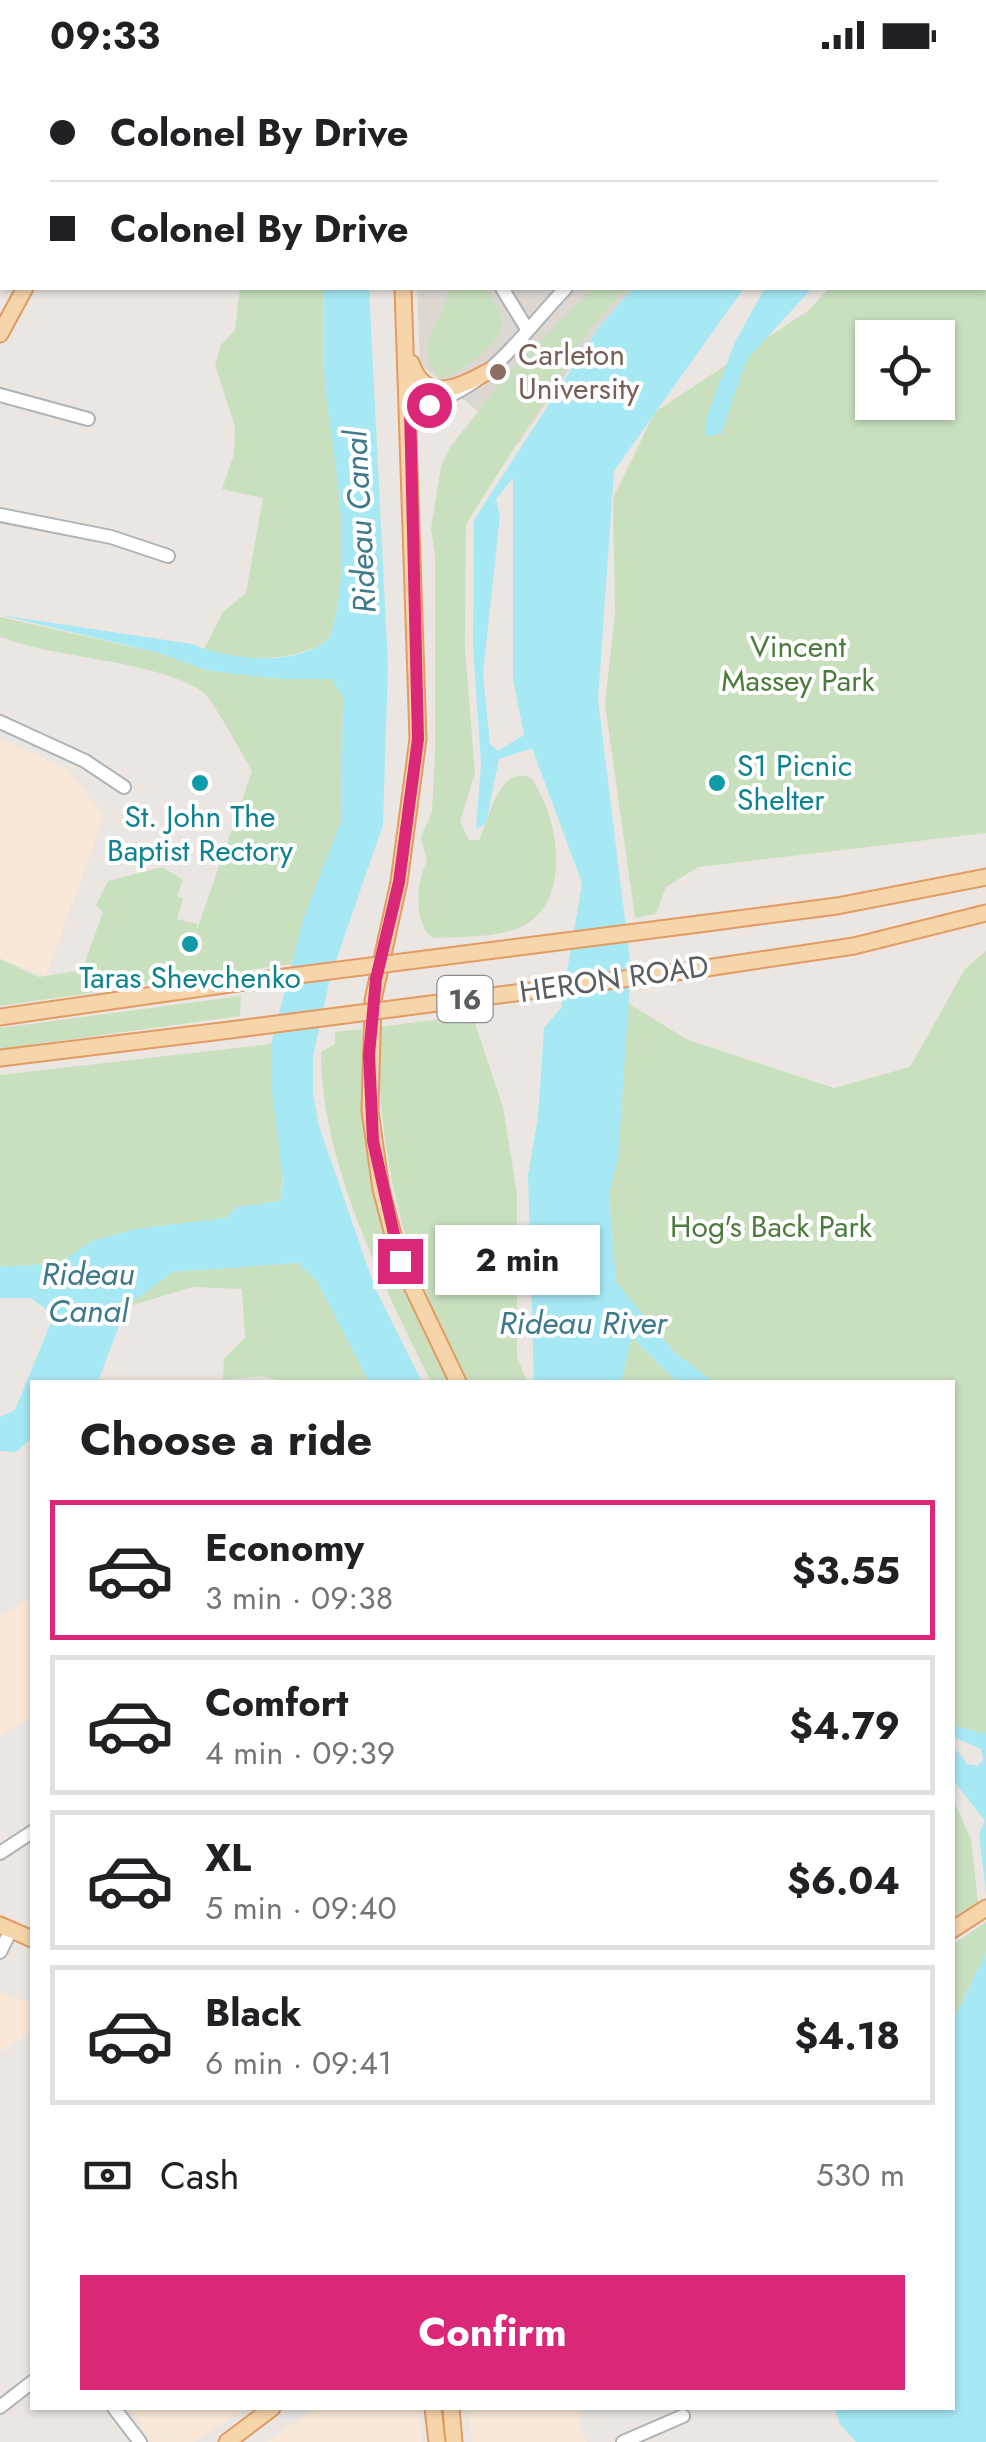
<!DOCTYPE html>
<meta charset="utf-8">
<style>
body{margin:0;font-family:Jost,sans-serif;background:#f2f2f2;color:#202124;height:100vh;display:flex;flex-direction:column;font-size:38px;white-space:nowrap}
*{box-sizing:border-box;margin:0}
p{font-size:32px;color:#757577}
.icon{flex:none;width:55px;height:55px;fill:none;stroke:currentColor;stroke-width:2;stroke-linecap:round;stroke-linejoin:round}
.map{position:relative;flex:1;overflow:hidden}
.drawer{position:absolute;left:30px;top:1310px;width:925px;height:1030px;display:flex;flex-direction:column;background:#fff;border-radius:0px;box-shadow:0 2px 8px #0004}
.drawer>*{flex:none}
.top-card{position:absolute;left:0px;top:0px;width:988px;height:220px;box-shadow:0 2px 8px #0004;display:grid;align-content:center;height:220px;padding:0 50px;background:#fff}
.buttons{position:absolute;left:855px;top:250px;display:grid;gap:20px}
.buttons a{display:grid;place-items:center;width:100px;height:100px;border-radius:0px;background:#fff;box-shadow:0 2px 8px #0004;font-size:50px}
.end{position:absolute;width:45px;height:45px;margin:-22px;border:12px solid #db2777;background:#fff;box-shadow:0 0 0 5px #fff}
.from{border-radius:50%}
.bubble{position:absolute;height:70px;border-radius:0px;background:#fff;box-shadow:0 2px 8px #0004;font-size:32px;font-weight:700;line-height:70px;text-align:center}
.top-card b{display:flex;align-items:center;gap:35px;height:95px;font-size:38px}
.top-card b+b{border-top:2px solid #e0e0e0}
.top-card i{width:25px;height:25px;background:#202124}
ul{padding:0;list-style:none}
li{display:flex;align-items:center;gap:30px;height:140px;margin:0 20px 15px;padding:0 30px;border:5px solid #e0e0e0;border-radius:0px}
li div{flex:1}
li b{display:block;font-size:38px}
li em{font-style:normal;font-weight:700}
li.on{border-color:#db2777}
li>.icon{width:90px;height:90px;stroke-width:1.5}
h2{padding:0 50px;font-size:45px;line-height:120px}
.pay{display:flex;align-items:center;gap:25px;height:110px;padding:0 50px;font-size:38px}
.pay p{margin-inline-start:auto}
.action{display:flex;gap:20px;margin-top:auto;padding:20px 50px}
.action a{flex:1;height:115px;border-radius:0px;background:#db2777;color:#fff;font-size:40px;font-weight:700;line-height:115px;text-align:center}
.status{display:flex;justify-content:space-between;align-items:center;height:70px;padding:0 50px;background:#fff;direction:ltr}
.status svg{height:28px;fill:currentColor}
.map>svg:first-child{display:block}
.commercial{fill:#f9e8d7}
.education{fill:#ddd7d2}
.green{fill:#c9e0bf;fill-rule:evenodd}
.water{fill:#a6e9f5;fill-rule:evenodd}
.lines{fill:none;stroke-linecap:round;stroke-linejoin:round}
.minor-casing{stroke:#aeb3b5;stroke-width:16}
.major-casing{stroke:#e19b63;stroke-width:19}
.minor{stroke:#fff;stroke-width:12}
.major{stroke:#f6d5ab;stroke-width:15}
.major-bridge-casing{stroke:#e19b63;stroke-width:19;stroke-linecap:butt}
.major-bridge{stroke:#f6d5ab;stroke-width:15}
.route{stroke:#db2777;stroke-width:12}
.education-dot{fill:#8d6e63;stroke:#fff;stroke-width:4}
.culture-dot{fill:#0f9aa8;stroke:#fff;stroke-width:4}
.labels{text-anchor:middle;stroke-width:8;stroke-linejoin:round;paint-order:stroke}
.shield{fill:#fff;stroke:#8b8e90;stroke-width:2.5}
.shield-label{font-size:28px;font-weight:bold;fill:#595e60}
.education-label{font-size:30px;fill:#785e54;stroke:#fff;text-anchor:start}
.park-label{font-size:30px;fill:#4b7c3c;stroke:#fff}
.culture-label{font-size:30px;fill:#0d838f;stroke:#fff}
.street-label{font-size:30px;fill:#595e60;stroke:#fff}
.water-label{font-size:32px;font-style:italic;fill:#3e7a8c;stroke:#fff}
</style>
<div class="status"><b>09:33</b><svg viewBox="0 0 49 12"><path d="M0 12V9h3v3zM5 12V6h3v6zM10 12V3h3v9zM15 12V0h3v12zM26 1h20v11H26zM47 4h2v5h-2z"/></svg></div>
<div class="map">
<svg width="986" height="2372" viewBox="0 0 986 2372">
<rect width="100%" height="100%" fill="#ebe6e1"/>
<path class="commercial" d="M0,669L66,698L104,746L46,906L0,889Z
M27,1530L32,1548V1645L0,1666V1547Z
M0,1922L32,1933V1962L0,1982Z
M129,2338H246L194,2372H151Z
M316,2338H419L422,2372H266Z
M469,2338H579L580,2358L587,2372H472Z"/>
<path class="education" d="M417,218H633L598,258L518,374L420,294Z"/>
<path class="green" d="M986,47V763L698,797L666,817L656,844L635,848L605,634L615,544L613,428L655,342L809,240L829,218H985ZM872,268H938V332H872Z
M240,218H323C323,253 322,290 326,325C337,403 354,491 330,568C302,592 237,593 204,579L223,542L246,523L263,428L222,419L234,384L235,357L215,295L221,275L235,260Z
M450,218H486C492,230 504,241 502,256C500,272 457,308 440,308C411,278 442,252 450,218Z
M593,218H626L589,260L466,454L465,579L475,703L460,752L469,770H479C489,749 499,694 531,708C558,745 573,827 525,855C502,868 459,867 433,868C413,854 416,811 427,792L421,767L432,742L435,683V485L431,459L441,396L451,376L505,307Z
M0,547L159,583L209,601L282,609H332L343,628L341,751L291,894L0,936V889L39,907L82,900L103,842L96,835L108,811L162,797L183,810L177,826L183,829L177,849L197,854V860L252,701C244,687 211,627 203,622C156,590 58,589 0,567Z
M986,881V1664L953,1655L952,1312H714L674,1282L616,1213L609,1125L619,1074L628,933L688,970L834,1018L910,997L965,899Z
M241,926L240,946L0,979V958Z
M454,947L474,950L503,1037L517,1124V1287L527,1312H468C405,1200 376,1085 379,957Z
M362,959C361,1087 387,1200 449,1312H431C384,1217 320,1090 321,982L335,974V962Z
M271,974C271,1025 289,1082 280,1131L237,1137L225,1148L135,1159L92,1171L60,1193L0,1197V1005Z
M297,1193L317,1211L369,1312H288L260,1306L223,1310L224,1289L245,1268L242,1219L193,1217L126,1237L173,1202Z
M632,1267L677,1312H621Z
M953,1729L971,1769L978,1833L953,1848Z
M986,1852V1883L953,1951L952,1875Z"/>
<path class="water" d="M323,218H369L388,595L383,755L330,908L313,987V1022L319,1056L375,1218L422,1312H369L317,1211L297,1193L173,1202L126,1237L98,1312H32V1368L16,1382L0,1381V1347L15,1340L54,1245L31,1228H0V1197L59,1193L92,1171L135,1159L225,1148L237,1137L280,1131L283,1113L271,1013V974L303,850L341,751L343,628L332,609H282L209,601L159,583L0,545L192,574C229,590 296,598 330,568C354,491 336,403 326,325C322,290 324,253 323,218Z
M633,218H744L614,401L598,630L631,898L618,1087L609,1125L616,1212L674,1282L714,1312H677L632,1267L621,1312H534L528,1105L538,1047L544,958L561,938L582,813L532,678L499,689L486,753L476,759L481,694L473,576L474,450L598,258ZM513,408V608L524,665L498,681L490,674L483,603L500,446L496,429Z
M765,218H812L746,291L721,364L706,366L705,352L735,272Z
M953,1655L986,1664V1823L979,1764L985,1751L953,1710V1675L967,1694L978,1696L983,1690L981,1679L953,1667Z
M986,1883V2372H856L839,2353L835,2338H952L953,1951Z"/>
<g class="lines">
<g class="minor-casing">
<path id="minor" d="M463,2V0
M769,2L771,0
M502,218L527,259
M0,325L88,349
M410,338C485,325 516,270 566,218
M0,445L111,467L168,486
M0,652L85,691L124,717
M0,1783L32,1762
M0,1882L11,1860
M0,2337L32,2312
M114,2338L140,2372
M623,2372L683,2346"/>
</g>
<g class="major-casing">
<path id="major" d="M59,0L60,2
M411,2L412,0
M403,218L418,669L399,812L373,930L370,1041L381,1119L400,1191L458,1312
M0,264L25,218
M411,293C426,335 460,317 489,301
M699,854L837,836L986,807
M700,899L854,876L986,843
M0,947L244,912
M0,988L230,960
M0,1855L32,1869
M952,1860L986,1838
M433,2338L437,2372
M451,2338L454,2372
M227,2372L272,2338"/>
</g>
<use href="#minor" class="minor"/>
<use href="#major" class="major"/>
<g class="major-bridge-casing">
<path id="major-bridge" d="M244,912L699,854
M230,960L700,899"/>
</g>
<use href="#major-bridge" class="major-bridge"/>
</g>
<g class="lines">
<path class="route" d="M400,1191L373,1071L369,985L376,909L399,812L418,669L410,338L429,335"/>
</g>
<circle class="education-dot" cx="498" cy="302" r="10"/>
<g class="culture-dot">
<circle cx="200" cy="713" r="10"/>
<circle cx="717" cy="713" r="10"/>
<circle cx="190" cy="874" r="10"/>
</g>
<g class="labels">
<rect class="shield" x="437.5" y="906" width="55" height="46" rx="8"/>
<g class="shield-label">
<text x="465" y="939">16</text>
</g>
<g class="education-label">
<text x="518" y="295">Carleton<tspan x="518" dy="34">University</tspan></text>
</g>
<g class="park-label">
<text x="798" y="587">Vincent<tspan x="798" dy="34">Massey Park</tspan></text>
<text x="771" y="1167">Hog's Back Park</text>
</g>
<g class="culture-label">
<text x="737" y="706" text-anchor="start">S1 Picnic<tspan x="737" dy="34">Shelter</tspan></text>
<text x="200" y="757">St. John The<tspan x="200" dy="34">Baptist Rectory</tspan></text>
<text x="190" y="918">Taras Shevchenko</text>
</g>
<g class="street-label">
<text transform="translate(614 909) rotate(-8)" y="10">HERON ROAD</text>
</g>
<g class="water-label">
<text transform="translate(360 452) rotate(-93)" y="11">Rideau Canal</text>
<text x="88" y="1215">Rideau<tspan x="88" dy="37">Canal</tspan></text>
<text x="583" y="1264">Rideau River</text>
</g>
</g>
</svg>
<div class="buttons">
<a><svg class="icon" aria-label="locate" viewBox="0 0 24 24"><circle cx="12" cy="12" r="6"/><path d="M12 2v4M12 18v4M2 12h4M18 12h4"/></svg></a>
</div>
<i class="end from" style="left:429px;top:335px"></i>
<i class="end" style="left:400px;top:1191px"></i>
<div class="bubble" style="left:435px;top:1155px;width:165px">2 min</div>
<div class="top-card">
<b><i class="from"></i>Colonel By Drive</b>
<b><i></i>Colonel By Drive</b>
</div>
<section class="drawer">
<h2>Choose a ride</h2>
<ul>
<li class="on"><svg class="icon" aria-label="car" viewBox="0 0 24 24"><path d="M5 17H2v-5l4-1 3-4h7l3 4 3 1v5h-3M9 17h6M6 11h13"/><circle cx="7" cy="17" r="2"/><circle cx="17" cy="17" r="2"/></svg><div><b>Economy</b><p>3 min · 09:38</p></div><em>$3.55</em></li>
<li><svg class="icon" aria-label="car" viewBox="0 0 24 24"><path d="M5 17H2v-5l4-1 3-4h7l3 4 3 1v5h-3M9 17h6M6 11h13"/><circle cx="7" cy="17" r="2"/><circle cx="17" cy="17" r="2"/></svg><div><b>Comfort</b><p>4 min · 09:39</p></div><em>$4.79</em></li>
<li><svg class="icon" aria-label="car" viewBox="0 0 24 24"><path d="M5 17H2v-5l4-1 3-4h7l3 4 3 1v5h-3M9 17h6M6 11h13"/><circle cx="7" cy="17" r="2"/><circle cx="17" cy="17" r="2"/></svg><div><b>XL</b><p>5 min · 09:40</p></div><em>$6.04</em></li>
<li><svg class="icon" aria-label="car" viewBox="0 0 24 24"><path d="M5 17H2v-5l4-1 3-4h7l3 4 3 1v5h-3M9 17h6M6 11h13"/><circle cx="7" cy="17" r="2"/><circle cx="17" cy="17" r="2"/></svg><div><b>Black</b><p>6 min · 09:41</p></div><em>$4.18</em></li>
</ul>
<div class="pay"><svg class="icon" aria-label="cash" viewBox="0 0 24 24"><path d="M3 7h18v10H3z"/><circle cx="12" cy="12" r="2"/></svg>Cash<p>530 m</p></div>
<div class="action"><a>Confirm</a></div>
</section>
</div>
